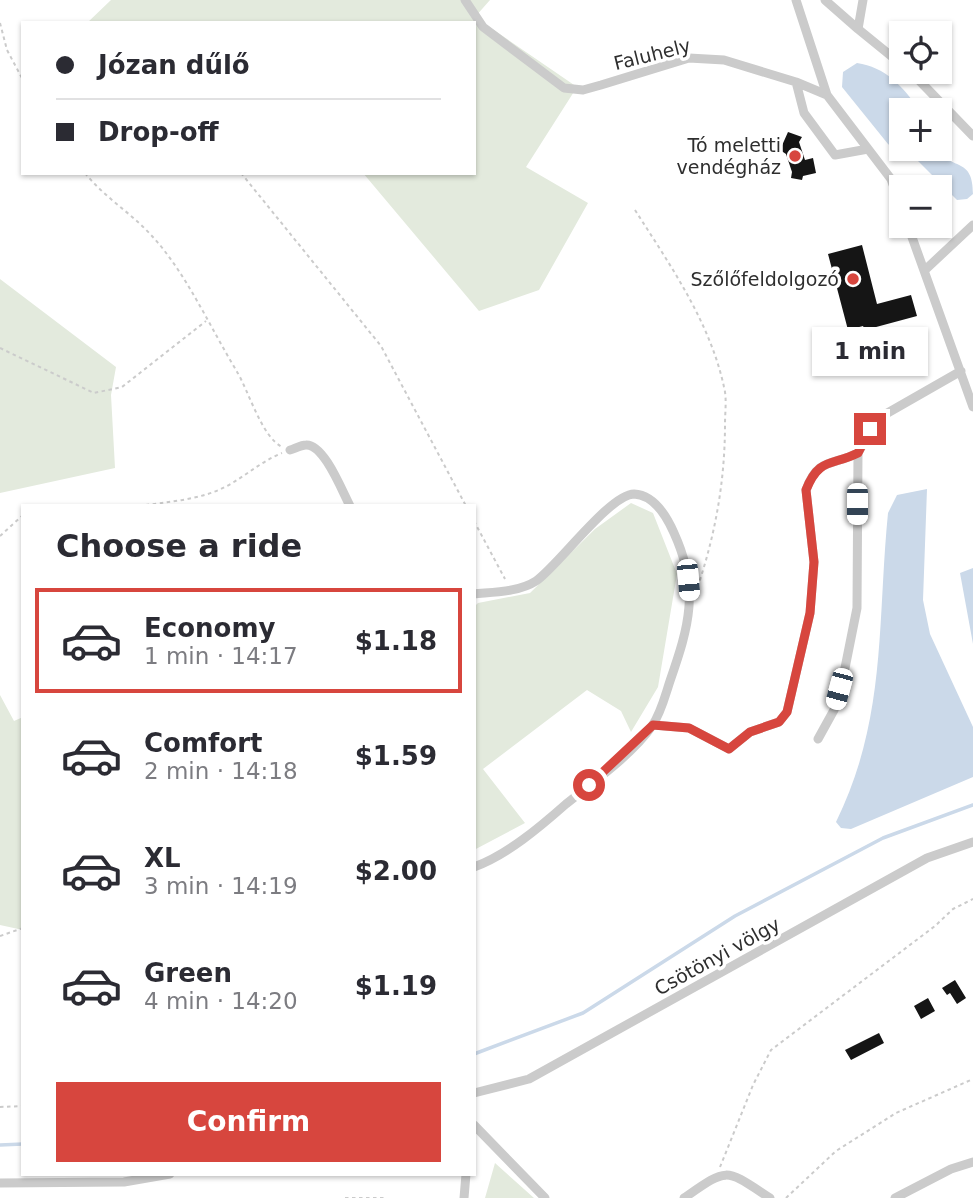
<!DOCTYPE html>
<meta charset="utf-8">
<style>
body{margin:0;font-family:"DejaVu Sans",sans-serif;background:#f2f2f3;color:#2b2b33;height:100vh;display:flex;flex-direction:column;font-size:26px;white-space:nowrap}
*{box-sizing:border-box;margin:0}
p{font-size:23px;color:#7c7c81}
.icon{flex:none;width:38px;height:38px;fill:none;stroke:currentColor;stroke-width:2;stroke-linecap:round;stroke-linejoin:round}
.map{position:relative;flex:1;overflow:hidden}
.drawer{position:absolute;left:21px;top:504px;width:455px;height:672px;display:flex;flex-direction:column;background:#fff;border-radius:0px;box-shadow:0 2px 5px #0004}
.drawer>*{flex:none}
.banner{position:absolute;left:21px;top:21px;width:455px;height:154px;border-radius:0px;box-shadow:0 2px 5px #0004;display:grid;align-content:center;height:154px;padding:0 35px;background:#fff}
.fabs{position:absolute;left:889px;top:21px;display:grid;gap:14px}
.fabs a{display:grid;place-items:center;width:63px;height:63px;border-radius:0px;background:#fff;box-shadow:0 2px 5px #0004;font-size:35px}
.end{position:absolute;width:32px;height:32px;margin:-16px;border:9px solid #d7463e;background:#fff;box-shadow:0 0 0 4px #fff}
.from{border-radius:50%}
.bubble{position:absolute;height:49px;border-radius:0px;background:#fff;box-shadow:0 2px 5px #0004;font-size:23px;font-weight:700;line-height:49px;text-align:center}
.car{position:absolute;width:21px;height:42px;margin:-21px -10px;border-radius:9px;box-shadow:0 0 5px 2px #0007;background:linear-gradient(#fff 24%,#345 0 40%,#fff 0 76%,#345 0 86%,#fff 0)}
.banner b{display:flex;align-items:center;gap:24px;height:66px;font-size:26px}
.banner b+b{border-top:2px solid #e1e1e2}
.banner i{width:18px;height:18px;background:#2b2b33}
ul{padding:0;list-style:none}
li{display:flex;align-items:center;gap:21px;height:105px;margin:0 14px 10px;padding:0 21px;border:4px solid transparent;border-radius:0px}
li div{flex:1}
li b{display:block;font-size:26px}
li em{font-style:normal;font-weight:700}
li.on{border-color:#d7463e}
li>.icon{width:63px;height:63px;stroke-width:1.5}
h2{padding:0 35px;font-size:32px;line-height:84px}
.primary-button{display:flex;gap:14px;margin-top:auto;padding:14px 35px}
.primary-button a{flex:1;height:80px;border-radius:0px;background:#d7463e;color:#fff;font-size:28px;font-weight:700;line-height:80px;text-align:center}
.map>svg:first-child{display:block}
.green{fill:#e3eadd}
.water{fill:#cbd9e9}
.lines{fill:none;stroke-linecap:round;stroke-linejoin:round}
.stream{stroke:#cbd9e9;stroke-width:3.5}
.building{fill:#151515}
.path{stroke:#cbcbcb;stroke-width:2;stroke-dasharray:3.5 3.5;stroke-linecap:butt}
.street{stroke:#cbcbcb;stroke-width:9}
.route{stroke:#d7463e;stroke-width:9}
.poi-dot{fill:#d7463e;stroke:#fff;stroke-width:2.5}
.labels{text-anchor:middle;stroke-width:7;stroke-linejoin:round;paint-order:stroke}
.street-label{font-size:19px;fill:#2e2e2e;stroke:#fff}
.poi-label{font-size:19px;fill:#2e2e2e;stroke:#fff;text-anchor:end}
</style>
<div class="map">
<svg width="973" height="1198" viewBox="0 0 973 1198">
<rect width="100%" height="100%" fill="#fff"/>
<path class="green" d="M111,0H490L475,17L577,87L526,167L588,203L539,290L479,311L363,173H474V23H87Z
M0,279L116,367L111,395L115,468L0,493Z
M631,503L653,513L677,574L658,687L631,732L621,711L587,690L483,769L525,823L474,850V607L478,603L530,593L595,529Z
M0,695L14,721L23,717V930L0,925Z
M495,1163L534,1198H485Z"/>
<path class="water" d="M857,63C885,67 903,86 919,110H901L902,149L897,151L888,144L842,87L843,72Z
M920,149H935C955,171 973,158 973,194L967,199L957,200L915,158Z
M927,489L923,600L930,634L973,727V777L851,829L841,828L836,822C887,718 877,624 888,513L897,495Z
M973,568V644L960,573Z"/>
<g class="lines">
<path class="stream" d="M474,1054L583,1013L735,916L883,838L973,805
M0,1145L23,1144"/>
</g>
<path class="building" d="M788,132L802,137L799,142L805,160L813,158L816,173L803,176L802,180L791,178L792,172L786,154L780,150Z
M862,245L877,304L911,295L917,316L865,330L863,326L848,330L828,254Z
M955,980L966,998L957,1004L950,993L947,995L942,988Z
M928,998L935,1011L921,1019L914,1006Z
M879,1033L884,1043L851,1060L845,1050Z"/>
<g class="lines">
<path class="path" d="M0,23L7,50L23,80
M85,173C104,197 130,212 151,235C185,271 210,327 236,370C249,391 261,436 282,447
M241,173L381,346L466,506
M635,210C670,265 710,322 724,387C727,398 725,412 725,424C725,479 716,531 699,583
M0,348L94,393L122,387L206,321
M139,506C166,502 200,500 225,487C246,476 260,462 282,453
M474,521L505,579
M0,536L23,515
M0,936L23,928
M0,1107L23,1106
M720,1167L753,1085L771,1050L935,926L953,909L973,899
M345,1198H386
M786,1198L836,1151L896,1113L973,1079"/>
<path class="street" d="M465,0L483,27L564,88L583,90L601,85L689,58L724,60L796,82L827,95L891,179L901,207
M796,0L827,95
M825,0L858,29
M863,0L858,29L901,64
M911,72L973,136
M796,82L804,113L835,155L868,149
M908,226L973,407
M925,270L973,225
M290,450C294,449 301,445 306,445C324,444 342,491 350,506
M474,594C494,592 519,592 536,581C557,567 610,494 634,494C654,495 667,517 674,533C700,590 689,626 670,681C665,696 661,713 652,726C634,753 592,783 566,804C540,827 507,855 474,867
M653,725L689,728L729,749L750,732L779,722L787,712L810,613L814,562L806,490C818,457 832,466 858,453
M818,739L834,710L845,668L857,608L858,453L877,419L961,371
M474,1093L529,1079L927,858L973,842
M474,1125L545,1198
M0,1183L124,1182L170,1174
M464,1198L466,1174
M684,1198C729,1167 724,1168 770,1198
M895,1198L951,1169L973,1162"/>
</g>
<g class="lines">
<path class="route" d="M589,785L653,725L689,728L729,749L750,732L779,722L787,712L810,613L814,562L806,490C819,457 832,466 858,453L870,429"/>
</g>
<g class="poi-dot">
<circle cx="795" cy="156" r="7"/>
<circle cx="853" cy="279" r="7"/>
</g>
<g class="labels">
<g class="street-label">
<text transform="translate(652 54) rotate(-14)" y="7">Faluhely</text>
<text transform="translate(717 956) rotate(-29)" y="7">Csötönyi völgy</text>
</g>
<g class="poi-label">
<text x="781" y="152">Tó meletti<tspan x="781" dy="22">vendégház</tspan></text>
<text x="839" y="286">Szőlőfeldolgozó</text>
</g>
</g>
</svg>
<div class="fabs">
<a><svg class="icon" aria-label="locate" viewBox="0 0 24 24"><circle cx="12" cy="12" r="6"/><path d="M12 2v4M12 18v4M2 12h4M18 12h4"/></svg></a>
<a>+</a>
<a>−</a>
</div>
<i class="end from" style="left:589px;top:785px"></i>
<i class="end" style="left:870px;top:429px"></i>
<div class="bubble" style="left:812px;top:327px;width:116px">1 min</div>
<i class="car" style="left:857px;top:504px;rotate:180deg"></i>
<i class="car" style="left:688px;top:580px;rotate:175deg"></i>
<i class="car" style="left:839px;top:689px;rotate:195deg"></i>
<div class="banner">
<b><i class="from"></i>Józan dűlő</b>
<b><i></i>Drop-off</b>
</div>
<section class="drawer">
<h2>Choose a ride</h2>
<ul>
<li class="on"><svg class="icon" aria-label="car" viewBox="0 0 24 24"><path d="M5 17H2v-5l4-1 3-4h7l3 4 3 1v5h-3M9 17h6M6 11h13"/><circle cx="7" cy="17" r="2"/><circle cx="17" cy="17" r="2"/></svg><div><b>Economy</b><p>1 min · 14:17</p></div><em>$1.18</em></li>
<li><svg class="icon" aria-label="car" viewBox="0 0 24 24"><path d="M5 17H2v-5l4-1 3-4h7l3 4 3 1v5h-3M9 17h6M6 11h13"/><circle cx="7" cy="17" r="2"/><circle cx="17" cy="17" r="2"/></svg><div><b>Comfort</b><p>2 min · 14:18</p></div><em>$1.59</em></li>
<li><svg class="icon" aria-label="car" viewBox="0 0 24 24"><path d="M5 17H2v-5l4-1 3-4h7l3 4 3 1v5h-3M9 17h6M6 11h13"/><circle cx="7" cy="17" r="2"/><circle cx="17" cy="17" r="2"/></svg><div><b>XL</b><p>3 min · 14:19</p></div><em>$2.00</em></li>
<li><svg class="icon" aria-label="car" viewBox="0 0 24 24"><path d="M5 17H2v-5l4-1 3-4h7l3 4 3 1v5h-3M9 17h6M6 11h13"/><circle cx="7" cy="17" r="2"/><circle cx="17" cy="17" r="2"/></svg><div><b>Green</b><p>4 min · 14:20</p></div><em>$1.19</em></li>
</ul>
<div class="primary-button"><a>Confirm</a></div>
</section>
</div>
